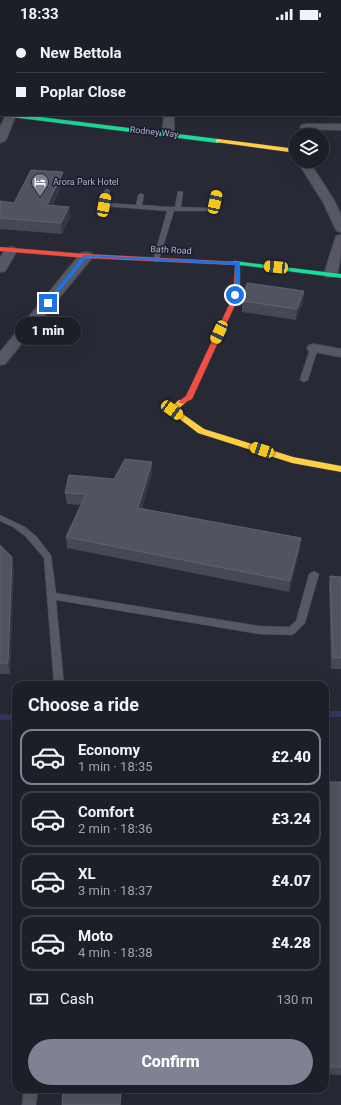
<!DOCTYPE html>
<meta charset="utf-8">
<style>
body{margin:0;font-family:Roboto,sans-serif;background:#2a2c34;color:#f1f3f6;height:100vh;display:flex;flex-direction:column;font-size:15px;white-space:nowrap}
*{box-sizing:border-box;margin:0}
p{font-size:13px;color:#a0a2a8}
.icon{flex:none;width:22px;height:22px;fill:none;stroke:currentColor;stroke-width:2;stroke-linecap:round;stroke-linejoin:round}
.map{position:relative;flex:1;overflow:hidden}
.sheet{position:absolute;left:12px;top:653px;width:317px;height:412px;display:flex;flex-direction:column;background:#1d1f28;border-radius:12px;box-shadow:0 4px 16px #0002,0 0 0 1px #3b3d45}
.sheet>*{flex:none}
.guide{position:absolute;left:0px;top:0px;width:341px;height:88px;box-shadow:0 4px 16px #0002,0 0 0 1px #3b3d45;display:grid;align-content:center;height:88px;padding:0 16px;background:#1d1f28}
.tools{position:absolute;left:289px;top:100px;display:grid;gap:8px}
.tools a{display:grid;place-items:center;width:40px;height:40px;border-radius:50%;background:#1d1f28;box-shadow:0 4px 16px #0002,0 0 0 1px #3b3d45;font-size:20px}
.end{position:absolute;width:18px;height:18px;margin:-9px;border:5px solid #1a73e8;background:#fff;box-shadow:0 0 0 2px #fff}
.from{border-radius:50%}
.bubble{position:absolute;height:28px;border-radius:14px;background:#1d1f28;box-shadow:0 4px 16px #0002,0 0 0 1px #3b3d45;font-size:13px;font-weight:800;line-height:28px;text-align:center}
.car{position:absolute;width:12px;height:24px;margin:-12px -6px;border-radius:5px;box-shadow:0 0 3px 1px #0007;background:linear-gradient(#f5c518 24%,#345 0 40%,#f5c518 0 76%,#345 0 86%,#f5c518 0)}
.guide b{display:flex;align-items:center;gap:14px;height:38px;font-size:15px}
.guide b+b{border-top:1px solid #3b3d45}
.guide i{width:10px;height:10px;background:#f1f3f6}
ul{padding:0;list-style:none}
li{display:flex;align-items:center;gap:12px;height:56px;margin:0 8px 6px;padding:0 8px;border:2px solid #3b3d45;border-radius:12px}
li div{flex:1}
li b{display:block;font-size:15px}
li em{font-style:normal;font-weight:800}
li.active{border-color:#808294}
li>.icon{width:36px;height:36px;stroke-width:1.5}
h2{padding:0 16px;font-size:18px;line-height:48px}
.pay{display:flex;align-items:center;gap:10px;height:44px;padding:0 16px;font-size:15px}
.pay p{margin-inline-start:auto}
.action{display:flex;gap:8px;margin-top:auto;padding:8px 16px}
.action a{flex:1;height:46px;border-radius:24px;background:#808294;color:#fff;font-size:16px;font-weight:800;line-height:46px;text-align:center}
.status{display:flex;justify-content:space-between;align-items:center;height:28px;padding:0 20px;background:#1d1f28;direction:ltr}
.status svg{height:11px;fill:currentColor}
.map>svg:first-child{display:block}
.green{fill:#24313b}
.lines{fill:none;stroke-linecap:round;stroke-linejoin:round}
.stream{fill:#32375d;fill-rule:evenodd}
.lane-casing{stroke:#43454e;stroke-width:1}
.street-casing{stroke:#43454e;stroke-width:2}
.fast-casing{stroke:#43454e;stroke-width:1}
.slow-casing{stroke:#43454e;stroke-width:1}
.jam-casing{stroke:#43454e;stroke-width:1}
.lane{fill:#575863;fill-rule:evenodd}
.street{fill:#575863;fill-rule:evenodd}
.fast{fill:#16e098;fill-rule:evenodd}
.slow{fill:#ffcf43;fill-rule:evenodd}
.jam{fill:#f24e42;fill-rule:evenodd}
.wall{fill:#474854}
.shaded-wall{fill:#353742}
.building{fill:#525360;stroke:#616270}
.route{fill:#1a73e8}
.labels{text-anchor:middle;stroke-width:3;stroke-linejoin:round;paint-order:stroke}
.far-street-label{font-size:9px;fill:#b0b2c7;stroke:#1b1d30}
.far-poi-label{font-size:9px;fill:#b0b2c7;stroke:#1b1d30;text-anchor:start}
</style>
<div class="status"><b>18:33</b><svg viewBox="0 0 49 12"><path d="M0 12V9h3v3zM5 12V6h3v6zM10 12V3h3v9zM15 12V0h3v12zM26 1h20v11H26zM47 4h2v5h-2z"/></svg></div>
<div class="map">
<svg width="341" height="1077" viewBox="0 0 341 1077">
<rect width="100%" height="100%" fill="#272935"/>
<path class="green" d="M34,0H341V33L340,1Z"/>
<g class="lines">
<path class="stream" d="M340,35H341V37H340Z
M325,683H341V689H325Z
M0,686L16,687V693L0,692Z"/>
<g class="lane-casing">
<path id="lane" d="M107,161L110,163L107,175L136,177L138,167L141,165L144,167L142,177L171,179H175L178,163L183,164L181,179L210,180L213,165L216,163L219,165L215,183H174L159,232L156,234L153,232L167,183L102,178L104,163Z
M311,318H314L318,320L308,352L304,354L300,352Z
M0,487L25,499L36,508L51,527L56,565L259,598L289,599L296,593L309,546L314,543L319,546L305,595L294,606L291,607L259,606L56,572L64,657H54L44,530L25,508L13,499L0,493Z
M24,1061H38L36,1077H22Z"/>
</g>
<g class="street-casing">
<path id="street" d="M0,32H1V39H0Z
M6,87H16L6,112L0,115V99Z
M164,87H174V106L172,108L168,109L162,106Z
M306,96H341V102L302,101L300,99L302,97Z
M297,133H309L335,174L341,187V204L337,203L335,200L323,174Z
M341,207C341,220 341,237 336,249H326L324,246L335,211L336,208Z
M11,219L16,220L17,223L5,243L0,244V230L6,220Z
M86,224L91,225L93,228L91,231L5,336L0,337V324L81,225Z
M314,316L341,321V329L309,323L307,320L309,317Z"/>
</g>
<g class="fast-casing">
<path id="fast" d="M8,87H24L218,111L221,113L218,115L11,89Z
M234,233L341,246V250L232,236L231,235Z"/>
</g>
<g class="slow-casing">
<path id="slow" d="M218,111L296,121V125L216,114V112Z
M179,372H185L186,374L177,382L204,401L293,429L341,438V444L292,435L198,405L168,382Z"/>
</g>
<g class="jam-casing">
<path id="jam" d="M0,219L86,226L240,234V257L235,277L192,371L182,376L178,374L186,368L229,277L234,257L235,237L86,230L0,223Z"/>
</g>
<use href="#lane" class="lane"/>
<use href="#street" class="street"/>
<use href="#fast" class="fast"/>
<use href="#slow" class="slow"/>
<use href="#jam" class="jam"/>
</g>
<path class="wall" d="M63,144V154L53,177L70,189L62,206L0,201V173L14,175Z
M304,263L303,274L296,292L242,284V273Z
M152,446L142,480L300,521L289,564L67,520L66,509L81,477L67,476L65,465L114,451Z
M0,517L14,541L10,646H0Z
M330,548L341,549V641H331L329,559Z
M325,754H341V1047L325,1046Z"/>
<path class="shaded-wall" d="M63,144V154L48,187L47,177Z
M69,179L70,189L62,206L61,195Z
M304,263L303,274L296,292L297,281Z
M152,434V446L139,491L138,480Z
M301,510L300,521L289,564L290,553Z
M12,529L14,541L10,646L8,635Z
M121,1061H122L121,1077H120Z"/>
<path class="building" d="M0,13H1V28H0Z
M0,36H1V51H0Z
M31,142L63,144L47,177L69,179L61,195L0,190V173L14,175Z
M247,255L304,263L297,281L242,273Z
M125,431L152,434L138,480L301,510L290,553L66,509L86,466L65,465L69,447L114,451Z
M0,517L12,529L8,635H0Z
M330,548L341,549V630H333Z
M325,754H341V1039H325Z
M63,1061H121L120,1077H62Z"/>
<path class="route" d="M84,227L238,234L240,235V257L237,267L233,268L235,257V237L87,229L49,276H46V274Z"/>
<defs>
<g id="hotel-pin" transform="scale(0.9)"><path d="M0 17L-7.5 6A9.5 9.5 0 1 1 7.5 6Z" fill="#808294" stroke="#1b1d30"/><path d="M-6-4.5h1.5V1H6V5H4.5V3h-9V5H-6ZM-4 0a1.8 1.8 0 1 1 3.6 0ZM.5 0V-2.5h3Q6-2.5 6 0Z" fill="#fff"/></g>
</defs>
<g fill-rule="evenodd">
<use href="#hotel-pin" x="40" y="154"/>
</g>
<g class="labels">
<g class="far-street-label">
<text transform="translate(154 104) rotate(6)" y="3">Rodney Way</text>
<text transform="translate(171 222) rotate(3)" y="3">Bath Road</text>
</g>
<g class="far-poi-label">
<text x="53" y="157">Arora Park Hotel</text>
</g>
</g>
</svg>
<div class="tools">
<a><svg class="icon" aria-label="layers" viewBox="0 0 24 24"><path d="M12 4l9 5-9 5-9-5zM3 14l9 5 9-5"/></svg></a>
</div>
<i class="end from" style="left:235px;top:267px"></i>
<i class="end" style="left:48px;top:275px"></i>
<div class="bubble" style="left:15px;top:289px;width:66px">1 min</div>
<i class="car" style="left:215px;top:174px;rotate:12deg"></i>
<i class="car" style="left:104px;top:177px;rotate:11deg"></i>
<i class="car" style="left:276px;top:239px;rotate:275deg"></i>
<i class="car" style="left:219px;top:304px;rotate:205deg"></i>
<i class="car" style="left:172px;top:382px;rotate:126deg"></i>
<i class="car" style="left:262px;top:422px;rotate:288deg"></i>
<div class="guide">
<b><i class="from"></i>New Bettola</b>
<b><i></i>Poplar Close</b>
</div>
<section class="sheet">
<h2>Choose a ride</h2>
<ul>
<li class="active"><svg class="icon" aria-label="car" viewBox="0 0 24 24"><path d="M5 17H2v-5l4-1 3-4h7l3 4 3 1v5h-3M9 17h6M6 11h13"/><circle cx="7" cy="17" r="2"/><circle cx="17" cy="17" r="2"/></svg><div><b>Economy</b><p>1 min · 18:35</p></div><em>£2.40</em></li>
<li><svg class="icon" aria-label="car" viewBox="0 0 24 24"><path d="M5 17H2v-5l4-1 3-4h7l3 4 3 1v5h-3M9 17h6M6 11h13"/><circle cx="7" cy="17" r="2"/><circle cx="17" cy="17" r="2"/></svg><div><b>Comfort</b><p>2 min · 18:36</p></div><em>£3.24</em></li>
<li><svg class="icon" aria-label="car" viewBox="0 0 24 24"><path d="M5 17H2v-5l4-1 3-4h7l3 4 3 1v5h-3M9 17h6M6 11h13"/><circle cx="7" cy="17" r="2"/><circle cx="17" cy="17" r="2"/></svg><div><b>XL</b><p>3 min · 18:37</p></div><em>£4.07</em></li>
<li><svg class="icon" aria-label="car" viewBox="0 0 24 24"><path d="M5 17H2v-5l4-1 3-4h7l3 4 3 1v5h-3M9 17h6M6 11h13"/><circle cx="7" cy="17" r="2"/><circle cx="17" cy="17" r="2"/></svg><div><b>Moto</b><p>4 min · 18:38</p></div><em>£4.28</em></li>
</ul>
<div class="pay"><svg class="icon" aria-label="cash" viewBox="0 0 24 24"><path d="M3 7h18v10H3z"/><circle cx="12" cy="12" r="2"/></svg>Cash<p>130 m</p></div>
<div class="action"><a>Confirm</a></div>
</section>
</div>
